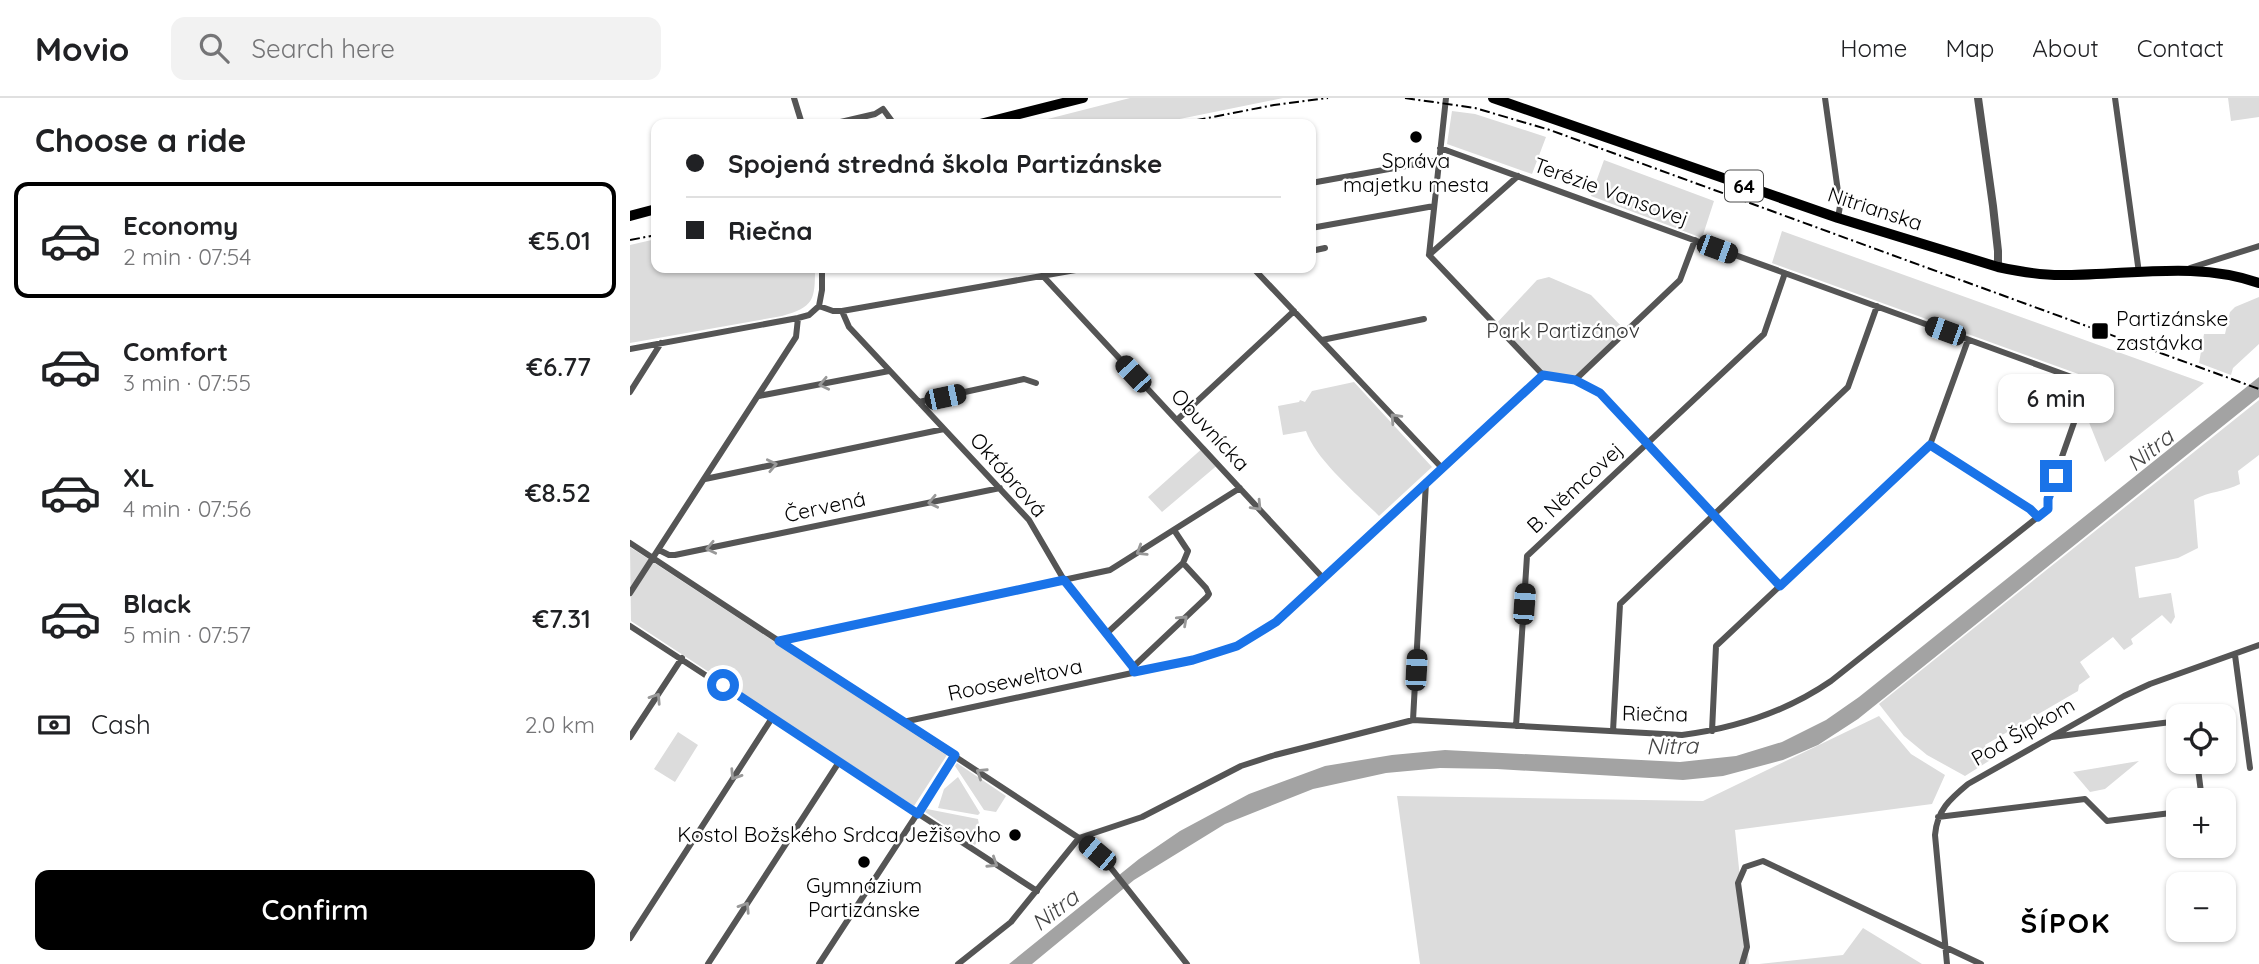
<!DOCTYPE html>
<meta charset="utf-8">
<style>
body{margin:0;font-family:Quicksand,sans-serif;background:#f2f2f2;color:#202124;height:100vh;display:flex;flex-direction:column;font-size:26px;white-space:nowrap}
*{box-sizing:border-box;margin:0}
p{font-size:23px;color:#757577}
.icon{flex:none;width:38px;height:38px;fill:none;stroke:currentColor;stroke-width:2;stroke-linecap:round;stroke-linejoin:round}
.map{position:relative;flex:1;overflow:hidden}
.drawer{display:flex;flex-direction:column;background:#fff;width:630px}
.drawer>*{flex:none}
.top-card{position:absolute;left:21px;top:21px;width:665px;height:154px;border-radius:14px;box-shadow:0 2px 5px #0004;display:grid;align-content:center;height:154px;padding:0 35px;background:#fff}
.controls{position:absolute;left:1536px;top:606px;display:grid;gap:14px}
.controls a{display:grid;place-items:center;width:70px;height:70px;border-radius:14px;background:#fff;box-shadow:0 2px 5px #0004;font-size:35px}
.end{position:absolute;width:32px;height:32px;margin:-16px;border:9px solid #1a73e8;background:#fff;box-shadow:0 0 0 4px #fff}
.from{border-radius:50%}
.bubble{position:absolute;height:49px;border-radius:14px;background:#fff;box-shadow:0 2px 5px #0004;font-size:23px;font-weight:600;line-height:49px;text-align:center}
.car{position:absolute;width:21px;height:42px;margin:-21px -10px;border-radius:9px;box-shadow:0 0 5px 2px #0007;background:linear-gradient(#222 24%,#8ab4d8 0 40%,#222 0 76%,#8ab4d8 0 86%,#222 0)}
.top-card b{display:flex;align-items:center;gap:24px;height:66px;font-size:26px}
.top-card b+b{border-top:2px solid #e0e0e0}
.top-card i{width:18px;height:18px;background:#202124}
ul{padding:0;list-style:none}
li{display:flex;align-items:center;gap:21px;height:116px;margin:0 14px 10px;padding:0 21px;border:4px solid transparent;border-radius:14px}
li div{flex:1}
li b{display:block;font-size:26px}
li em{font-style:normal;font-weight:600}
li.on{border-color:#000}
li>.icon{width:63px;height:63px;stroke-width:1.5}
h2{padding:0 35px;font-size:32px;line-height:84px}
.pay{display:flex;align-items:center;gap:18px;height:77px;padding:0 35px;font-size:26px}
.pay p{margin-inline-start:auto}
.button{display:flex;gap:14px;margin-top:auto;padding:14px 35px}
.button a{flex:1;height:80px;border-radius:14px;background:#000;color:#fff;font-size:28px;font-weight:600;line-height:80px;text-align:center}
header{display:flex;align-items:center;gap:42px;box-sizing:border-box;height:98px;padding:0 35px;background:#fff;border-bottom:2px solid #e0e0e0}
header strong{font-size:33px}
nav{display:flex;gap:38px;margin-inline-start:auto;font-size:24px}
.search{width:490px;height:63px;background:#f2f2f2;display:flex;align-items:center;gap:18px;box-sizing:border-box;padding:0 24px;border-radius:14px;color:#757577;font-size:26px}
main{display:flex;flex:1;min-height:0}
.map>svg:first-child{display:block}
.green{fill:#dcdcdc}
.water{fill:#a3a3a3}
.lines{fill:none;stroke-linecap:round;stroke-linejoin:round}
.minor{stroke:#555;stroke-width:6}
.tertiary{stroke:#555;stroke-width:8}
.primary{stroke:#000;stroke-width:10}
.rail{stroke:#000;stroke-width:2;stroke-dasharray:10 3.5 2 3.5;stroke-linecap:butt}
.oneway{stroke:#999}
.route{stroke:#1a73e8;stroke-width:9}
.poi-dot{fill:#000;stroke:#fff;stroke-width:2.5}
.labels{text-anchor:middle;stroke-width:5;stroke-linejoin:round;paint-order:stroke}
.shield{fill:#fff;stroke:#4c4c4c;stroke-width:2}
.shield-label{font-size:19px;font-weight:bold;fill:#000}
.poi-label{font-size:21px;fill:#000;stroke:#fff}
.street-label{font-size:21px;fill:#000;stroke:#fff}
.park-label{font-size:21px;fill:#333;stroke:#fff}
.water-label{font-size:23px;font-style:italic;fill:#444;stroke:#fff}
.district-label{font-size:28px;font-weight:bold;letter-spacing:2px;fill:#000;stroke:#fff}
</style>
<header>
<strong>Movio</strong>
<div class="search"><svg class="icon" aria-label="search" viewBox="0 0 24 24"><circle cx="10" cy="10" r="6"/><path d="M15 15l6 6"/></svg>Search here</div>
<nav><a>Home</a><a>Map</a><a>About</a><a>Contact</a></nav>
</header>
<main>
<section class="drawer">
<h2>Choose a ride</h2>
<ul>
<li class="on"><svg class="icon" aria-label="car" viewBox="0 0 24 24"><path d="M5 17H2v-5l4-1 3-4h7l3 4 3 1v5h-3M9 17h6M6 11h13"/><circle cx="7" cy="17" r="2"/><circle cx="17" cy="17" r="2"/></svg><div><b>Economy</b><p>2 min · 07:54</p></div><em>€5.01</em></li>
<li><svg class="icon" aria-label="car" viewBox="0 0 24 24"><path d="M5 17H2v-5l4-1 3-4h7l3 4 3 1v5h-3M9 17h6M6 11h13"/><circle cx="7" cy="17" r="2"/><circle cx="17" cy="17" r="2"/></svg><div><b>Comfort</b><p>3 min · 07:55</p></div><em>€6.77</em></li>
<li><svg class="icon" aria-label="car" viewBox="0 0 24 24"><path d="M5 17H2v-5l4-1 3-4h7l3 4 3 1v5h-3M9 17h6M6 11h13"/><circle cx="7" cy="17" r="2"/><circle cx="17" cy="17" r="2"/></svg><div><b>XL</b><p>4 min · 07:56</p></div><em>€8.52</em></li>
<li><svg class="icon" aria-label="car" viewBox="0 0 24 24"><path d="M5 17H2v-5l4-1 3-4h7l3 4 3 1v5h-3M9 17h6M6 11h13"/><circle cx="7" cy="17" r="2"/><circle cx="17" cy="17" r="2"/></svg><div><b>Black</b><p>5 min · 07:57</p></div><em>€7.31</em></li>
</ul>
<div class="pay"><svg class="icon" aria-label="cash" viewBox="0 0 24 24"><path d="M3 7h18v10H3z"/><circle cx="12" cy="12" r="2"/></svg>Cash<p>2.0 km</p></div>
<div class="button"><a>Confirm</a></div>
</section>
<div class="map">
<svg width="1629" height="866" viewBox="0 0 1629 866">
<rect width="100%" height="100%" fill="#fff"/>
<path class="green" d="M500,0H653L525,26H398Z
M1598,0H1629V19L1601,23Z
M822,13L845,16L916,39L902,76L817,46Z
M974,62L1084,103L1072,140L961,98Z
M1152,133L1574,285L1475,364L1456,317L1465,282L1142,165Z
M26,141V170H185C185,202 184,209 152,218L0,245V147Z
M919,179L961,197L996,233L945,282L913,277L865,227L907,182Z
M1629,199V246L1603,270L1601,277L1569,265L1574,236H1595L1600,214L1605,209Z
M724,284L802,369L749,418C727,396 686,362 676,333L653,337L648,308L669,304L670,302L675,304L682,293Z
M1629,302V357L1608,373L1610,386C1595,394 1579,393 1564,402L1568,450L1548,460L1505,469L1509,500L1541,495L1545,519L1541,526L1532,517L1501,541L1503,546L1494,552L1483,539L1450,564L1460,579L1449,587L1448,593L1355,647L1362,661L1335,678L1297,657L1274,638L1249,606Z
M575,348L590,365L532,414L518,399Z
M0,449L317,657L284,708L1,523Z
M1249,618L1281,656L1315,677L1302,706L1105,732L1119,866H790L767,698L1073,703Z
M48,634L68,647L45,684L24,671Z
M1509,663L1475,691L1460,694L1443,674Z
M327,665L376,698L366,714L354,712L325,668Z
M328,679L350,715L348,717L308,710L314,691Z
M297,711L348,721L349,727L354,733L345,747L295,714Z
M1233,830L1292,866H1129L1213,857Z"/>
<path class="water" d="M1629,279V299L1228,621L1188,647L1153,662L1093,678L1053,682L867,671L810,670L756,675L683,691L595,726L504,782L402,866H379L509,761L550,733L619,696L695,668L762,657L815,652L1050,664L1106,658L1152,644L1196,622L1229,599Z"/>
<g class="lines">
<path class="minor" d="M164,0L172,26
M816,0L799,157L913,277
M1195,0L1210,108L1208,120
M1485,0L1509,175
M202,26L245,16L253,11L264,26
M681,85L809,62
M681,130L804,108
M681,153L695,150
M799,157L888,78
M623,170L812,370
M1560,170L1629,148
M413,178L693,480
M189,208L203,213H212L457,170
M189,208L192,192V170
M212,213L219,229L399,422L434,482L503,569L504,574
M692,242L794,221
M0,251L168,220L179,217L189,208
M913,277L945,282L970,295L1150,488
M945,282L1050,182L1065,142
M0,294L31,245
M129,298L259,273
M289,304L394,281L406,285
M547,322L664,213
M1300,347L1400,411L1408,419
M75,381L314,331
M0,445L449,740L477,765L557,866
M29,452L39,457H45L370,390
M0,495L166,239L168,220
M0,528L407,793
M476,536L553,465L558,453L544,432
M149,543L480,472L610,390
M1605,557L1620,670
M503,569L577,499L579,496L576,490L553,465
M783,622L796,384
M273,624L563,562L607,548L646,524L913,277
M886,628L897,458L1134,236L1155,175
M983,633L990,506L1218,289L1247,208
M1082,633L1086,548L1300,347L1338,242
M0,639L52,560
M1422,639L1549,623
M1567,663L1572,702
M1308,719L1455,701L1477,723L1549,714
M449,740L512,719L611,668L645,657L783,622L1052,637C1106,630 1156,614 1201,583L1418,411L1417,401L1458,285L810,50
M0,840L142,620
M78,866L209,664
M189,866L325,658
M328,866L381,824L449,740
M1112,866L1117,849L1108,785L1115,769L1133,763L1351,866
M1317,866L1305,737C1307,712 1320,701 1338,686L1494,598L1520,586L1629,547"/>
<path class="tertiary" d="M1348,0L1363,108L1368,153V169"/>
<path class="primary" d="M863,0L1208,120L1368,169C1391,174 1413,178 1437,177C1500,177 1568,163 1629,185
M350,26L453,0
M0,118L26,111"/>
<path class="rail" d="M775,0L845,10L920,32L1629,291
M547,26L644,7L698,0
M0,142L26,137"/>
</g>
<defs><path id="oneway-chevron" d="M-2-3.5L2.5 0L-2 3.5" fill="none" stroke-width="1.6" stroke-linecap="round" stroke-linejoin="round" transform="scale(1.75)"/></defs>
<g class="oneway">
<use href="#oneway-chevron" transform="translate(194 286) rotate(168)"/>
<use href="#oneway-chevron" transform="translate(765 320) rotate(-133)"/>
<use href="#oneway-chevron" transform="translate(142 367) rotate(-12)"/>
<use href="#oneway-chevron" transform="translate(303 404) rotate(168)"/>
<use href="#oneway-chevron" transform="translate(627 408) rotate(47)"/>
<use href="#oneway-chevron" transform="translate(81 450) rotate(168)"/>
<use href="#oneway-chevron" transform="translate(511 453) rotate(148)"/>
<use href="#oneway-chevron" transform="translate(553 522) rotate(-43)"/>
<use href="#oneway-chevron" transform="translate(26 600) rotate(-57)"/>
<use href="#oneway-chevron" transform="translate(351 675) rotate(-147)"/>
<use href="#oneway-chevron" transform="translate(105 677) rotate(123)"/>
<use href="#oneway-chevron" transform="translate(363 765) rotate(33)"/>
<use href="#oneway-chevron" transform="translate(115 809) rotate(-57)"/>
</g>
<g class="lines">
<path class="route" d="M93,587L288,716L325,657L149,543L434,482L503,569L504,574L563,562L607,548L646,524L913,277L945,282L970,295L1150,488L1300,347L1400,411L1408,419L1418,411V401L1426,378"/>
</g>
<g class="poi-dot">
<circle cx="786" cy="39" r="7"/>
<rect x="1461" y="224" width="18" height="18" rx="3.5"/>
<circle cx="385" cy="737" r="7"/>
<circle cx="234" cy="764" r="7"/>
</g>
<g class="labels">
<rect class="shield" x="1095" y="72.5" width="38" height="31" rx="5"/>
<g class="shield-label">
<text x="1114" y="95">64</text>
</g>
<g class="poi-label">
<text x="786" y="70">Správa<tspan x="786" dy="24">majetku mesta</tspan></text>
<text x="1486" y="228" text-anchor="start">Partizánske<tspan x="1486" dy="24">zastávka</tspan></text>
<text x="371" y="744" text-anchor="end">Kostol Božského Srdca Ježišovho</text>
<text x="234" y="795">Gymnázium<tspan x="234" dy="24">Partizánske</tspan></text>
</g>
<g class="street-label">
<text transform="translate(981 94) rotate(20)" y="7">Terézie Vansovej</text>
<text transform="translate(1245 111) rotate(18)" y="7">Nitrianska</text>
<text transform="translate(580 332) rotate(47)" y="7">Obuvnícka</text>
<text transform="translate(378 377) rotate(49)" y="7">Októbrová</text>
<text transform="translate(945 390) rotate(-43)" y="7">B. Němcovej</text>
<text transform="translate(195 409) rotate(-12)" y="7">Červená</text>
<text transform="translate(385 582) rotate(-12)" y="7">Rooseweltova</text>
<text transform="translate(1025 616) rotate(1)" y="7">Riečna</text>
<text transform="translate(1393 634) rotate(-30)" y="7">Pod Šípkom</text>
</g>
<g class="park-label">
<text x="933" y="240">Park Partizánov</text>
</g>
<g class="water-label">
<text transform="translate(1520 352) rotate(-39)" y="8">Nitra</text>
<text transform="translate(1042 648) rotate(-1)" y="8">Nitra</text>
<text transform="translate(425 812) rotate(-38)" y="8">Nitra</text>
</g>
<g class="district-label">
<text x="1436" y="835">ŠÍPOK</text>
</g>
</g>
</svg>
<div class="controls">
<a><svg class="icon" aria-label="locate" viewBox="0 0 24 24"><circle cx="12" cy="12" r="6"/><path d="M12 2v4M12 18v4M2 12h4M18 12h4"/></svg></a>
<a>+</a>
<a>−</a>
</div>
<i class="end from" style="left:93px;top:587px"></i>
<i class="end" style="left:1426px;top:378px"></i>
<div class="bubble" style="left:1368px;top:276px;width:116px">6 min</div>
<i class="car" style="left:1087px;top:151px;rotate:110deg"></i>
<i class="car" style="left:1315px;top:233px;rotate:290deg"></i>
<i class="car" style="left:503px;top:276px;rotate:317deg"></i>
<i class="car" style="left:315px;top:299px;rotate:78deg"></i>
<i class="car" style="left:894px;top:506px;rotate:4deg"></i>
<i class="car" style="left:786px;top:572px;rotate:3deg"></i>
<i class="car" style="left:467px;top:755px;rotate:310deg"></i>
<div class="top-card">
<b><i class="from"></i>Spojená stredná škola Partizánske</b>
<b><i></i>Riečna</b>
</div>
</div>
</main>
